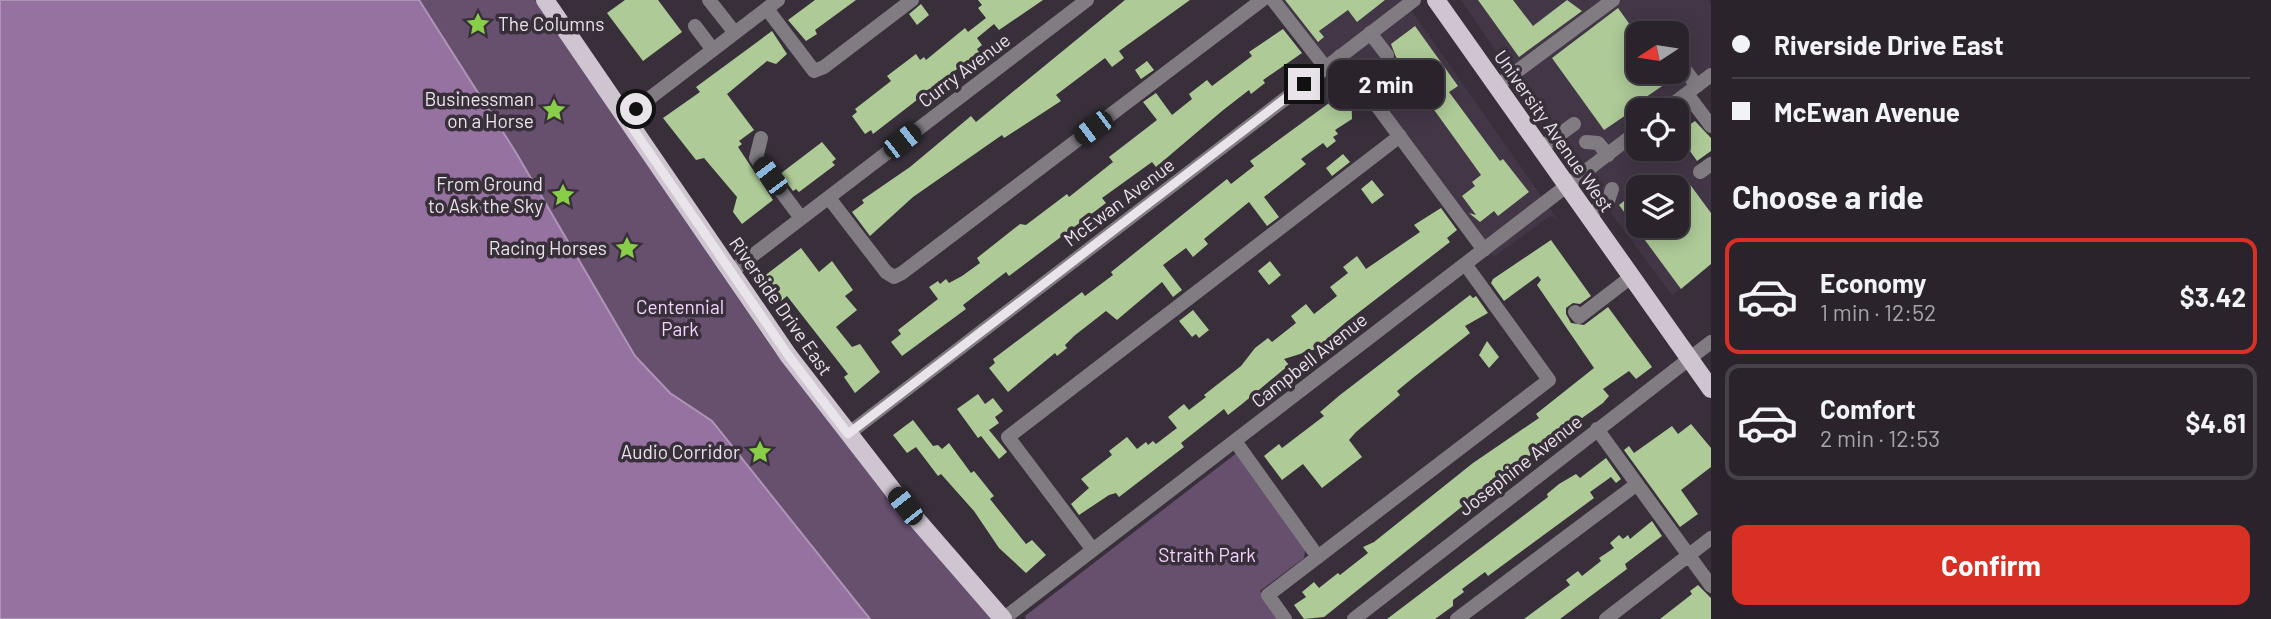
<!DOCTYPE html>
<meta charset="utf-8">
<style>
body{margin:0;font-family:Barlow,sans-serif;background:#362f38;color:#f1f3f6;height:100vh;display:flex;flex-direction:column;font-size:26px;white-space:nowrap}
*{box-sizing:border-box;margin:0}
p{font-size:23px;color:#a5a4a9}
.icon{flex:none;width:38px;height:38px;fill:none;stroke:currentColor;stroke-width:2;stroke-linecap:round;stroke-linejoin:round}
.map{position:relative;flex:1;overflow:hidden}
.details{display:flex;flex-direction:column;background:#2a232c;width:560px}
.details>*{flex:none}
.banner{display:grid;align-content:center;height:154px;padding:0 21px;background:#2a232c}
.needle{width:46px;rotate:258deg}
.tools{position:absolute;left:1626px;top:21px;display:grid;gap:14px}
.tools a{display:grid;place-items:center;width:63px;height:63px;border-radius:14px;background:#2a232c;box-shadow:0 4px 18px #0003,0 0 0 2px #464048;font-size:35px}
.end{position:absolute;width:32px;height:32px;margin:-16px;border:9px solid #e9e3ea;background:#111;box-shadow:0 0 0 4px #111}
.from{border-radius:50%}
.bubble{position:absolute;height:49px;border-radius:14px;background:#2a232c;box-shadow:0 4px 18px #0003,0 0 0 2px #464048;font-size:23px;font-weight:700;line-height:49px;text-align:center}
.car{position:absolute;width:21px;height:42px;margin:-21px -10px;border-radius:9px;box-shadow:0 0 5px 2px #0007;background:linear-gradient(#222 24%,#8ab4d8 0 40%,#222 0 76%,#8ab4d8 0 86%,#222 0)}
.banner b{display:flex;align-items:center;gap:24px;height:66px;font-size:26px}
.banner b+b{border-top:2px solid #464048}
.banner i{width:18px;height:18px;background:#f1f3f6}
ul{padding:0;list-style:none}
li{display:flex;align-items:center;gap:21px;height:116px;margin:0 14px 10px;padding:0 7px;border:4px solid #464048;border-radius:14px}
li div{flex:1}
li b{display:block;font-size:26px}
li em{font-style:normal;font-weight:700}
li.current{border-color:#d93025}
li>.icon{width:63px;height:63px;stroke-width:1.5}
h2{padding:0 21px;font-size:32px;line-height:84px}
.action{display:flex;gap:14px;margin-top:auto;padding:14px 21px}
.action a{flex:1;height:80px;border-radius:14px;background:#d93025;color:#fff;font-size:28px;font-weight:700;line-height:80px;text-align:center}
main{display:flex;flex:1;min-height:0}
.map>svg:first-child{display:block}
.built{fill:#433747;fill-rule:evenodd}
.green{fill:#674f6e}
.water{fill:#95729f;stroke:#ae94b6;stroke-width:2}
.building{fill:#adca97}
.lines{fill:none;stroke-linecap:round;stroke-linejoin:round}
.minor{stroke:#807c82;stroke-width:14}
.major{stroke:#cec5d1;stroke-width:18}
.route{stroke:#e9e3ea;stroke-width:9}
.labels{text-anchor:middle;stroke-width:7;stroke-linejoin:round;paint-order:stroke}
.poi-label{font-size:19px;fill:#e9e3ea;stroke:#382f3a;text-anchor:end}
.street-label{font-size:19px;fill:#e9e3ea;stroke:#382f3a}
.park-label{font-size:19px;fill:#f4d5fe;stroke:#382f3a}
</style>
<main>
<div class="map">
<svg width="1711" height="619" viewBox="0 0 1711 619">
<rect width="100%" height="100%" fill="#382f3a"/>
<path class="built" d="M1282,0H1404L1558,220L1552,216L1547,218L1494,257L1347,60L1334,69Z
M1461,0H1708L1711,5V67L1657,107L1659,110H1638V149H1676L1677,135L1699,166L1711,157V264L1672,295L1561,146ZM1638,33H1676V72H1638ZM1638,187H1676V226H1638Z"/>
<path class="green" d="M419,0H535L774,351L894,506L992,619H870L712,421L670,393L635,356L515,151Z
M1238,452L1306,543L1304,558L1260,591L1280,619H1026L1025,616Z"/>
<path class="water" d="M0,0H419L515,151L635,356L670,393L712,421L870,619H0Z"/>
<path class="building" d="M625,0H658L682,32L643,61L607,13Z
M815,0H856L815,30L817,34L806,41L788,20Z
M978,0H1043L999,30L994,24L977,38L982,45L977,49L979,52L873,134L871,130L865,134L852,116L857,112L855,109L891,81L887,76L916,54L920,60L924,57L926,60L965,28L968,32L986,18L978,8L982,5Z
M1125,0H1190L1119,51L1124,58L1112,67L1105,58L1056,95L1061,101L1004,138L1002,135L913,197L870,236L852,212L864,203L862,200L910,167L971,116L976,122Z
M1285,0H1385L1357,22L1348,10L1319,31L1324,37L1318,42Z
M1478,0H1513L1533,26L1567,0L1582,11L1519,57Z
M921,4L929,15L917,25L909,14Z
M1618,8L1638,36V72H1661L1668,82L1630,108L1632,111L1604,130L1552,58Z
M1415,26L1458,86L1449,92L1500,161L1503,159L1529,192L1498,216L1494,211L1480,222L1469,213L1476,215L1462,196L1475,186L1472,182L1481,175L1396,57L1391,44Z
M1283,29L1302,53L1263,80L1265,83L1251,94L1249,90L1222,111L1156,167L1152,162L1102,198L1106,203L1009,276L1006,272L963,305L966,309L902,356L891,342L901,334L898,330L938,299L929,287L938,281L940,284L946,279L949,283L962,276L980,263L977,258L1020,224L1026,225L1063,197L1067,194L1069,197L1113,162L1109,157L1157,120L1143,102L1156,93L1172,115L1192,99L1189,94L1207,80L1212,86L1252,56L1249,52Z
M772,31L787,54L776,64L767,61L727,94L754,130L739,141L742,144L738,147L773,200L742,224L733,212L737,197L704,158L696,160L663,118L700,92L696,87Z
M1147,61L1154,70L1141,79L1135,70Z
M1351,87L1352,119L1335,130L1338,134L1333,137L1336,141L1327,148L1323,143L1301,159L1306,164L1264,197L1279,217L1267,226L1249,202L1204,239L1208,244L1193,257L1186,248L1163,265L1182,290L1173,297L1162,282L1117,320L1106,311L1074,336L1065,345L1067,348L1057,356L1055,353L1008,392L989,368L995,363L993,359L1082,292L1085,296L1113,275L1111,272L1212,191L1227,179L1231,184L1254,166L1250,161Z
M1695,121L1711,138V151L1697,161L1677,133Z
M822,142L836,159L832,162L835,165L799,192L796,189L793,191L780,174Z
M1343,154L1350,162L1332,176L1326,168Z
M1659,174L1669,187H1642L1655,178Z
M1686,179L1711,213V264L1681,289L1619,205L1638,190V226H1676V187Z
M1372,180L1384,195L1372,204L1361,189Z
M1441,208L1457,230L1447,238L1450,242L1345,323L1316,349L1284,359L1289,365L1242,404L1228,415L1224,409L1181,443L1184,447L1119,497L1116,493L1109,495L1079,515L1071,504L1089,488L1081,479L1112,455L1109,451L1127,437L1137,449L1146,442L1148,445L1153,441L1156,444L1177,428L1168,417L1184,404L1189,410L1206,397L1204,395L1241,366L1255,348L1268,338L1272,342L1296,323L1291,316L1306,304L1314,314L1337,296L1330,287L1348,273L1343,267L1357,256L1366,269L1420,232L1414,225Z
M1551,240L1591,296L1580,304L1573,303L1566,308V314L1571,323L1584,325L1608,307L1652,367L1636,379L1629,371L1603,389L1609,396L1603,403L1489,485L1324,617L1304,619L1294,605L1306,597L1302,592L1314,582L1319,588L1338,573L1340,575L1368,553L1363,547L1374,542L1473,463L1539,418L1536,414L1594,368L1537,285L1541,280L1538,276L1504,301L1491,283L1493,279Z
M801,248L819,272L832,261L853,290L845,296L857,310L836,327L852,347L860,344L880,372L855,393L844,377L848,374L787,296L781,301L763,277Z
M1270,261L1281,275L1269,285L1258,271Z
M1470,295L1473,298L1476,296L1488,313L1465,326L1470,333L1414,377L1397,391L1400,395L1356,432L1349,440L1362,457L1322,488L1303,464L1282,480L1264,456L1279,444L1282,448L1324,416L1320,412L1340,395Z
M1193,310L1209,330L1199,338L1196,334L1192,337L1179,321Z
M1487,341L1499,357L1489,368L1479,355Z
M978,394L985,404L993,398L1003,411L995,417L999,423L989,430L1007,452L999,459L981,436L978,438L957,409Z
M913,420L933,446L938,445L942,449L949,443L971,473L974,471L994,496L990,499L1026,544L1032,540L1046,555L1026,573L999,548L974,511L941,474L938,476L916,447L907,453L893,435Z
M1691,424L1711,448V467L1681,490L1698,514L1680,527L1624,450L1629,446L1634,453L1672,426L1678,434Z
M1606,458L1621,479L1616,483L1611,477L1590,492L1594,498L1488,576L1485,572L1462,589L1464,592L1453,600V606L1435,619H1387L1548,497L1547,494L1559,484L1576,474L1580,478Z
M1652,521L1662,536L1625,564L1627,569L1584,601L1560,619H1524L1570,585L1566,580L1578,571L1582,576L1601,561L1599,558L1614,548L1610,543L1619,535L1623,539L1628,535L1630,539Z
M1698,585L1711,598V619H1660L1692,594L1690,591Z"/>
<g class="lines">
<path class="minor" d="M709,0L735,33
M1273,0L1326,68
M767,9L814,71L824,67L912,0
M695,26L713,50
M1370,33L1387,55
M1340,56L1484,250
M1676,58L1697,86
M1497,86L1613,0
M1687,94L1711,126
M1665,110L1711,75
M625,117L778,0
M761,138L756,158L801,218
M1586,142L1598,143L1608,155
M1541,148L1574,124
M1652,149L1657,156
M1700,172L1711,164
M829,198L886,272L894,277L902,273L1262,0
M1588,216L1608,201L1612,189
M731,272L1087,0
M1575,312L1579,317L1631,277
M1597,429L1711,586
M848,434L1414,0
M1235,441L1318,557
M1093,550L1008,437L1400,136
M1003,619L1638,131
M1285,619L1268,595L1549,380L1465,264
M1354,619L1711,342
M1457,619L1637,484
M1606,619L1711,538"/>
<path class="major" d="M545,0L788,355L905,506L1003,619
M1436,0L1711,389"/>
</g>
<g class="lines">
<path class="route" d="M636,109L625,117L788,355L848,434L1304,84"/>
</g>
<defs>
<g id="sight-bare" transform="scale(1.89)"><path d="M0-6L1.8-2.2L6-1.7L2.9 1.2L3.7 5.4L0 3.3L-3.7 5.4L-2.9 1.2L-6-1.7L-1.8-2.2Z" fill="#89ce48" stroke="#382f3a" stroke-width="2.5" paint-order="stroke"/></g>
</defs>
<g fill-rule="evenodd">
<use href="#sight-bare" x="478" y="24"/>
<use href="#sight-bare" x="554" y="110"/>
<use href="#sight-bare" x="563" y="195"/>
<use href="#sight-bare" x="627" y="248"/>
<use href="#sight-bare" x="760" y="452"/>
</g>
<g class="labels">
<g class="poi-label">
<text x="498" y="31" text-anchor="start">The Columns</text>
<text x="534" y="106">Businessman<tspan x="534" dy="22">on a Horse</tspan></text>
<text x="543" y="191">From Ground<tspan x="543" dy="22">to Ask the Sky</tspan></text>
<text x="607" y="255">Racing Horses</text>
<text x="740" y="459">Audio Corridor</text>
</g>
<g class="street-label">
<text transform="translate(964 70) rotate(-37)" y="7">Curry Avenue</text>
<text transform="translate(1554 131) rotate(55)" y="7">University Avenue West</text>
<text transform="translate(1119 202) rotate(-37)" y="7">McEwan Avenue</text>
<text transform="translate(781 306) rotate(55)" y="7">Riverside Drive East</text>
<text transform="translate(1309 360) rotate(-38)" y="7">Campbell Avenue</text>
<text transform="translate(1520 465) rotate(-38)" y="7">Josephine Avenue</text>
</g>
<g class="park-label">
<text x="680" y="314">Centennial<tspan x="680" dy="22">Park</tspan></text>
<text x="1207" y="562">Straith Park</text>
</g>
</g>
</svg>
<div class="tools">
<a><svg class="needle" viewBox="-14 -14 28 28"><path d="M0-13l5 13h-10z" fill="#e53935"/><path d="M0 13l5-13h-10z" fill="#a5a4a9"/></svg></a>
<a><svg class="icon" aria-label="locate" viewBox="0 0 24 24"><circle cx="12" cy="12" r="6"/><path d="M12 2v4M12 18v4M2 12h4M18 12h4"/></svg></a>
<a><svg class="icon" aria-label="layers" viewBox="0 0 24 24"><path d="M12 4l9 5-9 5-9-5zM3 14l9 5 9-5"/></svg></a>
</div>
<i class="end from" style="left:636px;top:109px"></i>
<i class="end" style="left:1304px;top:84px"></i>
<div class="bubble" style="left:1328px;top:60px;width:116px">2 min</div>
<i class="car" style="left:1093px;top:128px;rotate:233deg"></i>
<i class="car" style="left:902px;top:141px;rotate:52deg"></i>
<i class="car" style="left:770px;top:176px;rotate:323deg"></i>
<i class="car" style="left:905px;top:506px;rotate:322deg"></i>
</div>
<section class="details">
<div class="banner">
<b><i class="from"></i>Riverside Drive East</b>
<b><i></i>McEwan Avenue</b>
</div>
<h2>Choose a ride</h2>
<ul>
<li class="current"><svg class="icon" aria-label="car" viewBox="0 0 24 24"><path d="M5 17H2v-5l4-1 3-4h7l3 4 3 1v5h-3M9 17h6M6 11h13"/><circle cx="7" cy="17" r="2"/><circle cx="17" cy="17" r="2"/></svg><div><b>Economy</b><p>1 min · 12:52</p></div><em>$3.42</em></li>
<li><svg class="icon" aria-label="car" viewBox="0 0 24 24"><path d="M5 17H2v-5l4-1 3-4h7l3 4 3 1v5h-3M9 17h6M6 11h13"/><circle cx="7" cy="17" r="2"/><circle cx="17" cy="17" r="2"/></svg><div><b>Comfort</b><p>2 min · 12:53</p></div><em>$4.61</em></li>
</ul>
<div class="action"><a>Confirm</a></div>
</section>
</main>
